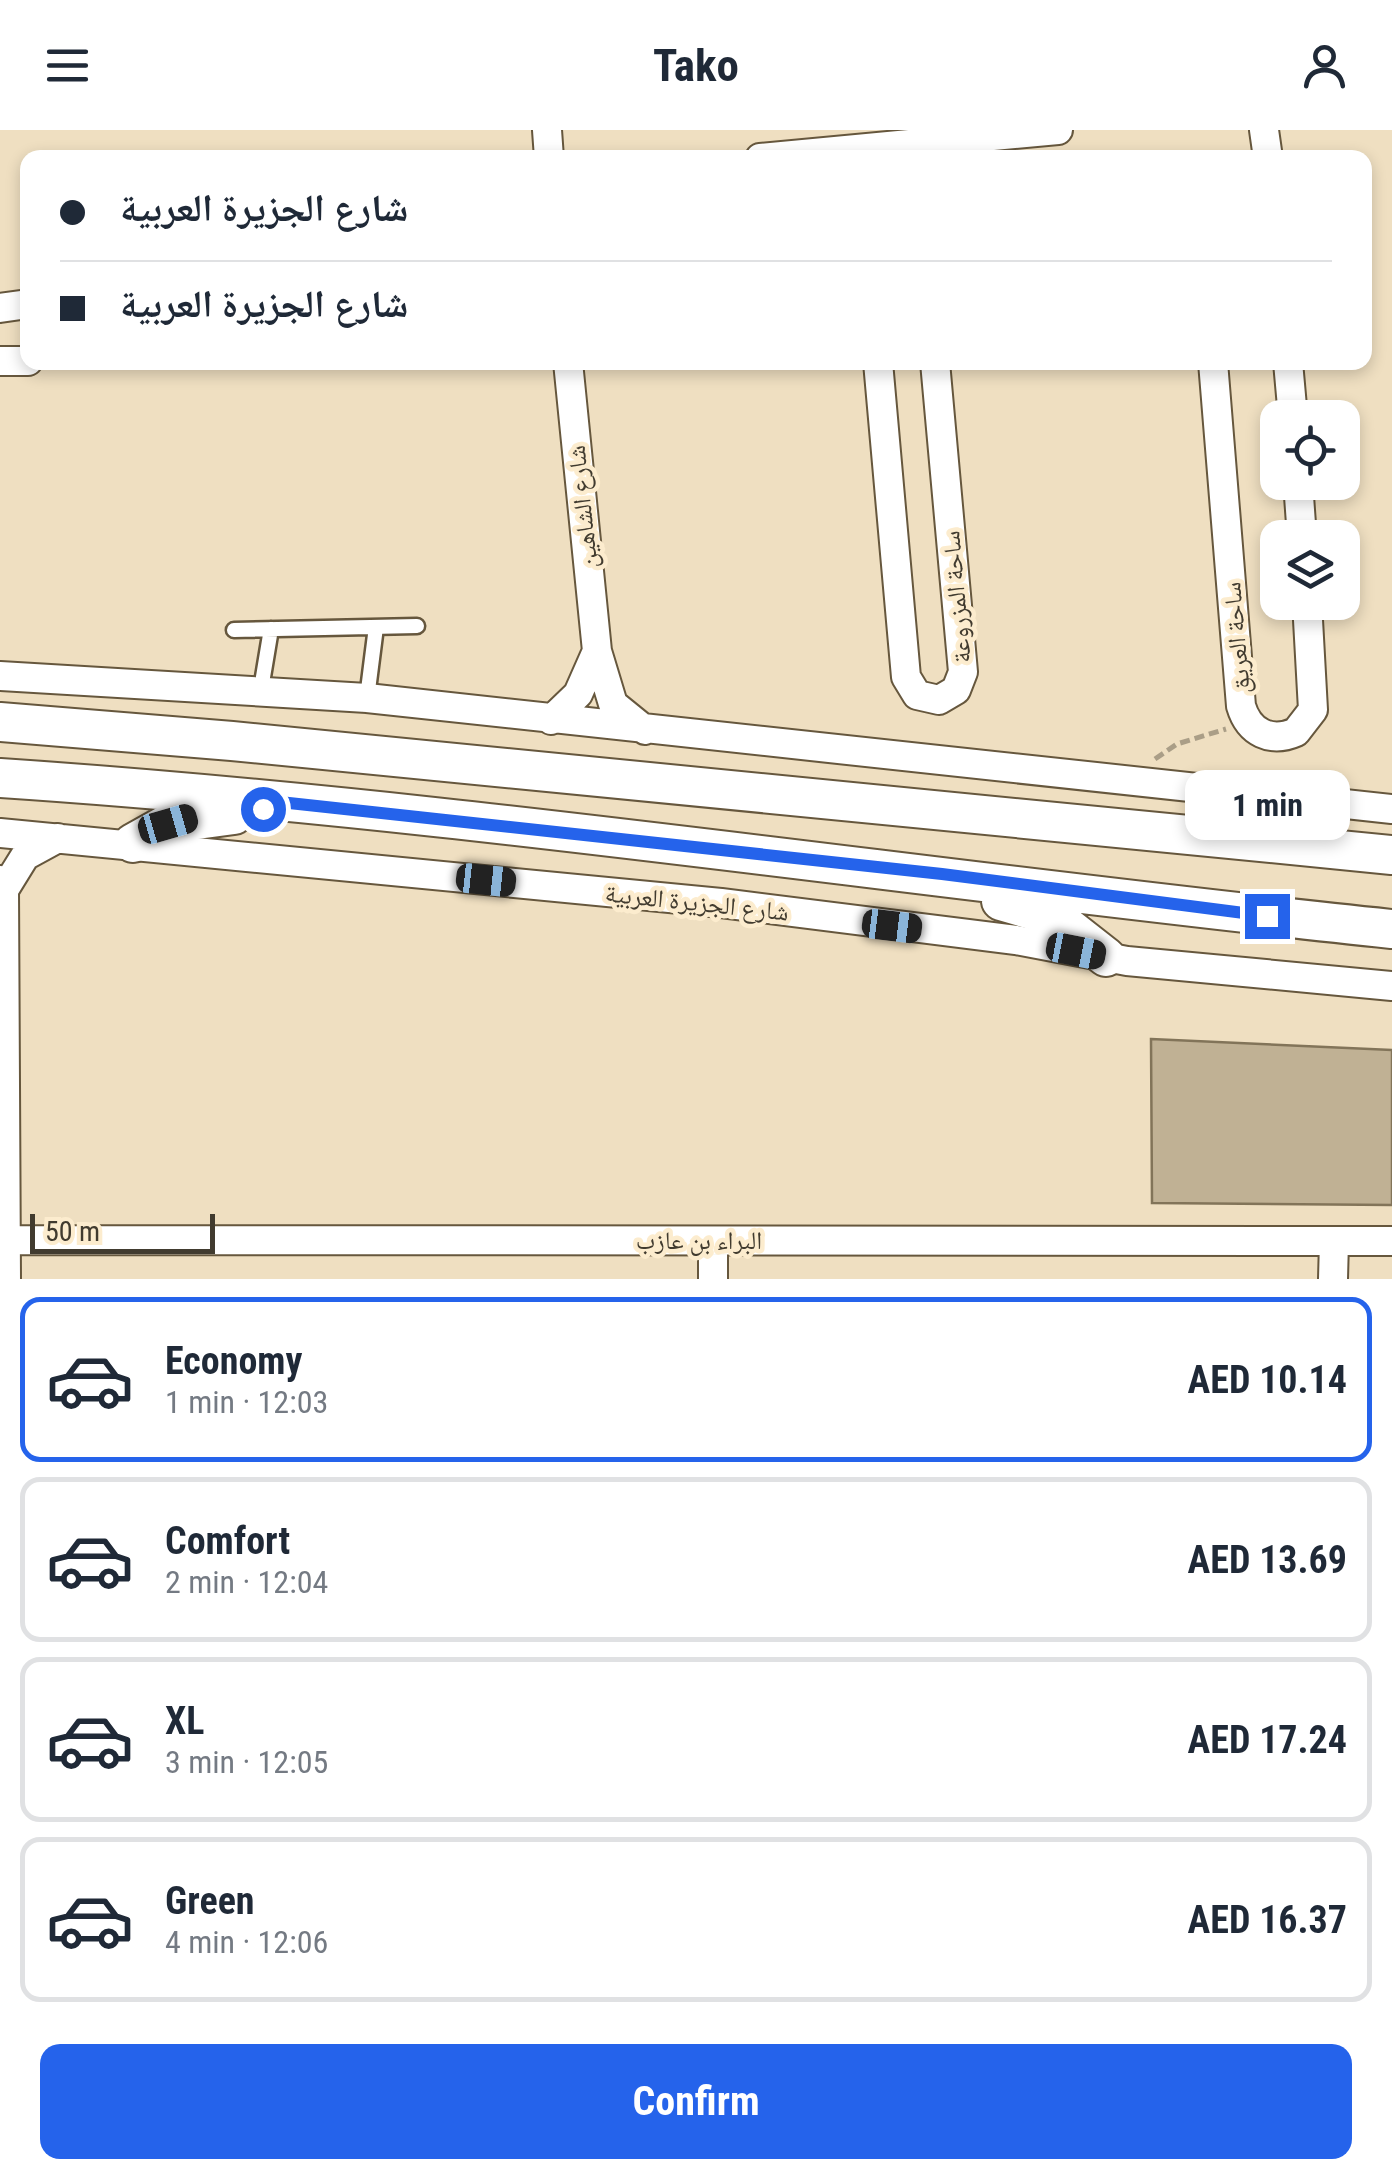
<!DOCTYPE html>
<meta charset="utf-8">
<style>
body{margin:0;font-family:"Roboto Condensed","Noto Naskh Arabic",sans-serif;background:#f6f6f7;color:#1f2937;height:100vh;display:flex;flex-direction:column;font-size:38px;white-space:nowrap}
*{box-sizing:border-box;margin:0}
p{font-size:32px;color:#747a83}
.icon{flex:none;width:55px;height:55px;fill:none;stroke:currentColor;stroke-width:2;stroke-linecap:round;stroke-linejoin:round}
.map{position:relative;height:1149px;overflow:hidden}
.panel{display:flex;flex-direction:column;background:#fff;flex:1}
.panel>*{flex:none}
.banner{position:absolute;left:20px;top:20px;width:1352px;height:220px;border-radius:20px;box-shadow:0 5px 15px #0003;display:grid;align-content:center;height:220px;padding:0 40px;background:#fff}
.controls{position:absolute;left:1260px;top:270px;display:grid;gap:20px}
.controls a{display:grid;place-items:center;width:100px;height:100px;border-radius:20px;background:#fff;box-shadow:0 5px 15px #0003;font-size:50px}
.scale{position:absolute;left:30px;bottom:25px;width:185px;box-sizing:border-box;padding-left:10px;border:5px solid #413b2f;border-top:0;font-size:28px;line-height:35px;white-space:nowrap;color:#413b2f;-webkit-text-stroke:8px #fcecce;paint-order:stroke}
.end{position:absolute;width:45px;height:45px;margin:-22px;border:12px solid #2563eb;background:#fff;box-shadow:0 0 0 5px #fff}
.from{border-radius:50%}
.bubble{position:absolute;height:70px;border-radius:20px;background:#fff;box-shadow:0 5px 15px #0003;font-size:32px;font-weight:700;line-height:70px;text-align:center}
.car{position:absolute;width:30px;height:60px;margin:-30px -15px;border-radius:12px;box-shadow:0 0 8px 2px #0007;background:linear-gradient(#222 24%,#8ab4d8 0 40%,#222 0 76%,#8ab4d8 0 86%,#222 0)}
.banner b{display:flex;align-items:center;gap:35px;height:95px;font-size:38px}
.banner b+b{border-top:2px solid #e0e1e3}
.banner i{width:25px;height:25px;background:#1f2937}
ul{padding:18px 0 0;list-style:none}
li{display:flex;align-items:center;gap:30px;height:165px;margin:0 20px 15px;padding:0 20px;border:5px solid #e0e1e3;border-radius:20px}
li div{flex:1}
li b{display:block;font-size:38px}
li em{font-style:normal;font-weight:700}
li.selected{border-color:#2563eb}
li>.icon{width:90px;height:90px;stroke-width:1.5}
.action{display:flex;gap:20px;margin-top:auto;padding:20px 40px}
.action a{flex:1;height:115px;border-radius:20px;background:#2563eb;color:#fff;font-size:40px;font-weight:700;line-height:115px;text-align:center}
header{display:flex;justify-content:space-between;align-items:center;height:130px;padding:0 40px;background:#fff;font-size:45px;font-weight:700}
.map>svg:first-child{display:block}
.building{fill:#c0b194;stroke:#827459;stroke-width:2.5}
.lines{fill:none;stroke-linecap:round;stroke-linejoin:round}
.service-casing{stroke:#66573d;stroke-width:19}
.minor-casing{stroke:#66573d;stroke-width:32}
.secondary-casing{stroke:#66573d;stroke-width:42}
.path{stroke:#aa9e87;stroke-width:5;stroke-dasharray:10 5;stroke-linecap:butt}
.service{stroke:#fff;stroke-width:14}
.minor{stroke:#fff;stroke-width:28}
.secondary{stroke:#fff;stroke-width:38}
.route{stroke:#2563eb;stroke-width:12}
.labels{text-anchor:middle;stroke-width:9;stroke-linejoin:round;paint-order:stroke}
.street-label{font-size:25px;fill:#413b2f;stroke:#fcecce}
</style>
<header><svg class="icon" aria-label="menu" viewBox="0 0 24 24"><path d="M4 6h16M4 12h16M4 18h16"/></svg>Tako<svg class="icon" aria-label="person" viewBox="0 0 24 24"><circle cx="12" cy="8" r="4"/><path d="M4 21q1-7 8-7t8 7"/></svg></header>
<div class="map">
<svg width="1392" height="1149" viewBox="0 0 1392 1149">
<rect width="100%" height="100%" fill="#efdfc1"/>
<path class="building" d="M1151,909L1392,920V1075L1152,1073Z"/>
<g class="lines">
<g class="service-casing">
<path id="service" d="M234,500L417,496
M261,559L271,499
M367,568L376,497"/>
</g>
<g class="minor-casing">
<path id="minor" d="M547,0L549,28
M1264,0L1268,28
M760,28L1058,0
M0,178L28,174
M0,231H28
M568,232L597,521L613,574L645,600
M878,232L906,547L917,565L939,570L956,560L963,542L935,232
M1213,232L1241,576C1249,603 1271,613 1296,602L1313,580L1307,472
M1288,232L1293,288
M1298,352L1302,408
M0,546L367,568L1392,679
M551,590L578,564L597,521
M0,703L721,773L1016,810L1127,831L1392,856
M0,750L4,760L6,1149
M4,760L25,726L58,708
M6,1110L1392,1111
M713,1149V1111
M1333,1149L1334,1111"/>
</g>
<g class="secondary-casing">
<path id="secondary" d="M0,592L232,611L1392,725
M0,648C466,679 928,751 1392,799
M133,713L167,694L234,685
M1001,771L1055,787L1106,827"/>
</g>
<path class="path" d="M1155,629L1177,614L1226,599"/>
<use href="#service" class="service"/>
<use href="#minor" class="minor"/>
<use href="#secondary" class="secondary"/>
</g>
<g class="lines">
<path class="route" d="M263,679L280,672L942,744L1267,786"/>
</g>
<g class="labels">
<g class="street-label">
<text transform="translate(582 377) rotate(-96)" y="9">شارع الشاهين</text>
<text transform="translate(956 467) rotate(-95)" y="9">ساحة المزروعة</text>
<text transform="translate(1236 508) rotate(-95)" y="9">ساحة العريق</text>
<text transform="translate(697 772) rotate(6)" y="9">شارع الجزيرة العربية</text>
<text x="699" y="1119">البراء بن عازب</text>
</g>
</g>
</svg>
<div class="controls">
<a><svg class="icon" aria-label="locate" viewBox="0 0 24 24"><circle cx="12" cy="12" r="6"/><path d="M12 2v4M12 18v4M2 12h4M18 12h4"/></svg></a>
<a><svg class="icon" aria-label="layers" viewBox="0 0 24 24"><path d="M12 4l9 5-9 5-9-5zM3 14l9 5 9-5"/></svg></a>
</div>
<div class="scale">50 m</div>
<i class="end from" style="left:263px;top:679px"></i>
<i class="end" style="left:1267px;top:786px"></i>
<div class="bubble" style="left:1185px;top:640px;width:165px">1 min</div>
<i class="car" style="left:168px;top:694px;rotate:74deg"></i>
<i class="car" style="left:486px;top:750px;rotate:96deg"></i>
<i class="car" style="left:892px;top:796px;rotate:97deg"></i>
<i class="car" style="left:1076px;top:821px;rotate:101deg"></i>
<div class="banner">
<b><i class="from"></i>شارع الجزيرة العربية</b>
<b><i></i>شارع الجزيرة العربية</b>
</div>
</div>
<section class="panel">
<ul>
<li class="selected"><svg class="icon" aria-label="car" viewBox="0 0 24 24"><path d="M5 17H2v-5l4-1 3-4h7l3 4 3 1v5h-3M9 17h6M6 11h13"/><circle cx="7" cy="17" r="2"/><circle cx="17" cy="17" r="2"/></svg><div><b>Economy</b><p>1 min · 12:03</p></div><em>AED 10.14</em></li>
<li><svg class="icon" aria-label="car" viewBox="0 0 24 24"><path d="M5 17H2v-5l4-1 3-4h7l3 4 3 1v5h-3M9 17h6M6 11h13"/><circle cx="7" cy="17" r="2"/><circle cx="17" cy="17" r="2"/></svg><div><b>Comfort</b><p>2 min · 12:04</p></div><em>AED 13.69</em></li>
<li><svg class="icon" aria-label="car" viewBox="0 0 24 24"><path d="M5 17H2v-5l4-1 3-4h7l3 4 3 1v5h-3M9 17h6M6 11h13"/><circle cx="7" cy="17" r="2"/><circle cx="17" cy="17" r="2"/></svg><div><b>XL</b><p>3 min · 12:05</p></div><em>AED 17.24</em></li>
<li><svg class="icon" aria-label="car" viewBox="0 0 24 24"><path d="M5 17H2v-5l4-1 3-4h7l3 4 3 1v5h-3M9 17h6M6 11h13"/><circle cx="7" cy="17" r="2"/><circle cx="17" cy="17" r="2"/></svg><div><b>Green</b><p>4 min · 12:06</p></div><em>AED 16.37</em></li>
</ul>
<div class="action"><a>Confirm</a></div>
</section>
